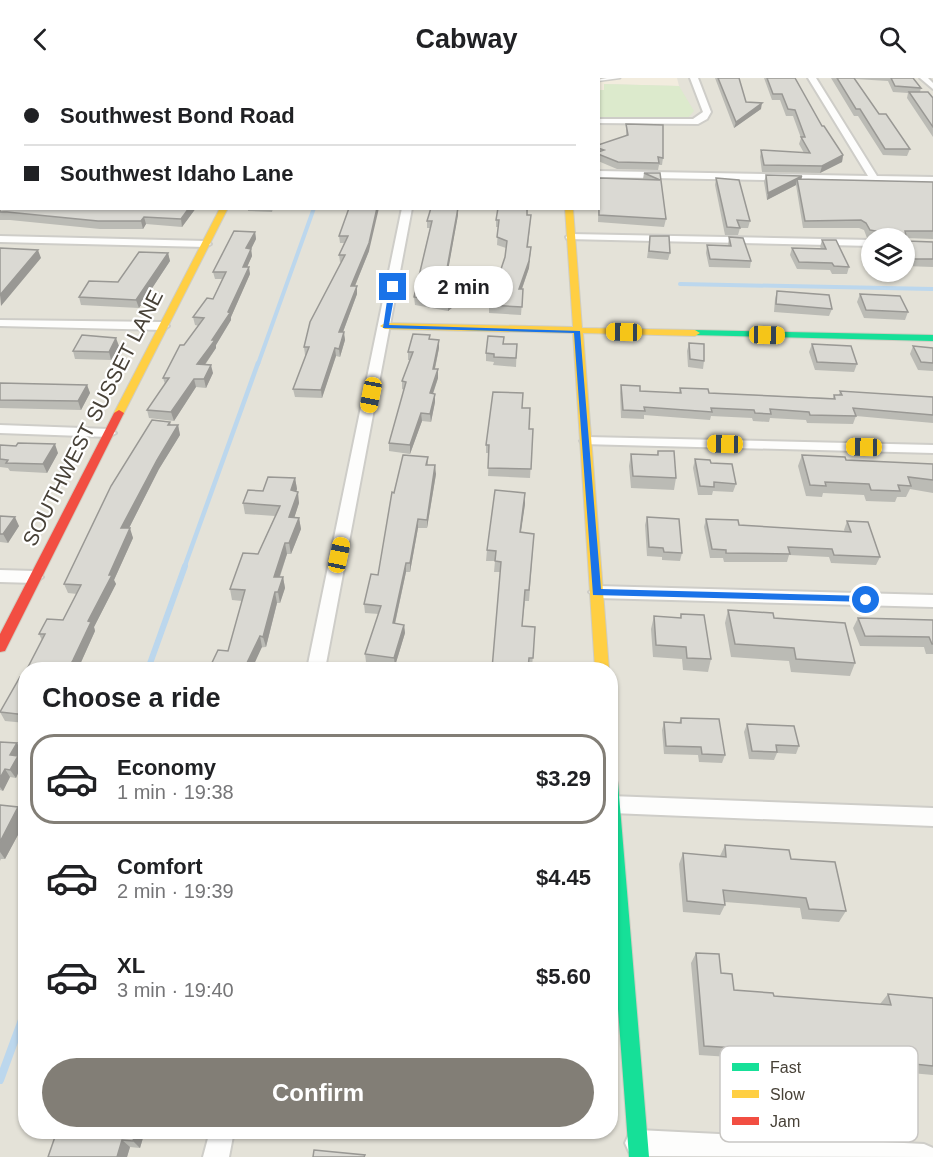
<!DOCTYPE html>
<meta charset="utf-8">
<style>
body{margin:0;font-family:Arial,sans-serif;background:#f2f2f2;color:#202124;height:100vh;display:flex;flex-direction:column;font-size:22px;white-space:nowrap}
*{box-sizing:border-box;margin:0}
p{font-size:20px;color:#757577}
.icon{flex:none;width:33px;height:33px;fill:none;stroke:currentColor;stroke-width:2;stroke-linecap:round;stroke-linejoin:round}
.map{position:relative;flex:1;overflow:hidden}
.drawer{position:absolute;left:18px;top:584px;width:600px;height:477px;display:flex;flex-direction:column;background:#fff;border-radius:24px;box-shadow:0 2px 4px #0004}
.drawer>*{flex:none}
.hud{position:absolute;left:0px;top:0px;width:600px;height:132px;box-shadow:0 2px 4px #0004;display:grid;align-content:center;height:132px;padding:0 24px;background:#fff}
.fabs{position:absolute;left:861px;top:150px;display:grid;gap:12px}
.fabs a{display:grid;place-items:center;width:54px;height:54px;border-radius:50%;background:#fff;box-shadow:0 2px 4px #0004;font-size:30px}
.end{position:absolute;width:27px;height:27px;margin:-14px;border:8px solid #1a73e8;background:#fff;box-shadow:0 0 0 3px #fff}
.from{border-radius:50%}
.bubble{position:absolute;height:42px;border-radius:21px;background:#fff;box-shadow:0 2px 4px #0004;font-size:20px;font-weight:800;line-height:42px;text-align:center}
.car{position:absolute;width:18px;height:36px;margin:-18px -9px;border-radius:8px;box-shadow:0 0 4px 2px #0007;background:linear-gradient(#f5c518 24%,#345 0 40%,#f5c518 0 76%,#345 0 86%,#f5c518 0)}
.hud b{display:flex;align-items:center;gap:21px;height:57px;font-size:22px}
.hud b+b{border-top:2px solid #e0e0e0}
.hud i{width:15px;height:15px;background:#202124}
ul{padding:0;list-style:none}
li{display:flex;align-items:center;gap:18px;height:90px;margin:0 12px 9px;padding:0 12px;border:3px solid transparent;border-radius:24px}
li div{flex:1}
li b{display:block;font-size:22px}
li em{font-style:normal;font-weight:800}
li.current{border-color:#827e76}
li>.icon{width:54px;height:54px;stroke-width:1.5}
h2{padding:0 24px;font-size:27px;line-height:72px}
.action{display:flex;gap:12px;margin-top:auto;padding:12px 24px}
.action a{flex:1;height:69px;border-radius:36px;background:#827e76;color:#fff;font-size:24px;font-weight:800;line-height:69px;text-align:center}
header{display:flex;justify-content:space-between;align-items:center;height:78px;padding:0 24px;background:#fff;font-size:27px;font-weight:800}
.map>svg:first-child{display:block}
.residential{fill:#e4e2d8;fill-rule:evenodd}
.commercial{fill:#f2ecde}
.green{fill:#dceacc}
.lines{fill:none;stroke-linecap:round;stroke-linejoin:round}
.stream-far3{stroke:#bcd7ed;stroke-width:4}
.stream-far2{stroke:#bcd7ed;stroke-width:4.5}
.stream-far1{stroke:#bcd7ed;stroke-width:6}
.stream{stroke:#bcd7ed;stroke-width:8}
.lane-casing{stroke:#cecdc8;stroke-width:3}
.street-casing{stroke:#cecdc8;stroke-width:4}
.fast-casing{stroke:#cfcdc2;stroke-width:2}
.slow-casing{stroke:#cfcdc2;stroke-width:2}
.jam-casing{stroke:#cfcdc2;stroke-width:2}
.lane{fill:#fdfdfc;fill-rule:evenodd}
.street{fill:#fdfdfc;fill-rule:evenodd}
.fast{fill:#16e098;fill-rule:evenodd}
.slow{fill:#ffcf43;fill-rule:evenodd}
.jam{fill:#f24e42;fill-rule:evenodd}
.wall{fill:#bbbbb5}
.shaded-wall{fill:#999894}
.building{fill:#dad9d3;stroke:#999894;stroke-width:1.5}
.route{fill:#1a73e8}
.labels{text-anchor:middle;stroke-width:4.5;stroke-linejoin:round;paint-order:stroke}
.street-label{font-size:21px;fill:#474137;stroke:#fff}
.key{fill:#fff;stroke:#c8c6c3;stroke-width:1.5}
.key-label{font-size:16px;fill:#474137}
</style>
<header><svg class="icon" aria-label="back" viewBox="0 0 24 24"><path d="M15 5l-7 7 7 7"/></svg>Cabway<svg class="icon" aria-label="search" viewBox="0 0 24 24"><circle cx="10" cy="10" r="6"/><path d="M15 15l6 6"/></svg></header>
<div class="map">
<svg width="933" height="1079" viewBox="0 0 933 1079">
<rect width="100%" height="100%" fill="#f0f0eb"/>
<path class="residential" d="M0,0H933V1079H0ZM2,2H598V130H2ZM872,160H904V194H872ZM26,591H610V1053H26Z"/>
<path class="commercial" d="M578,0H677L679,8L604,6V12H599L598,2Z"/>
<path class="green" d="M604,6L679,8L694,33L687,41L599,39V12H604Z"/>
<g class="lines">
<path class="stream-far3" d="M680,206L933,211
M258,286L314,130"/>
<path class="stream-far2" d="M184,490L258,285"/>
<path class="stream-far1" d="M148,591L185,488"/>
<path class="stream" d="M0,1002L26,931"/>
<g class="lane-casing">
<path id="lane" d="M590,0H594V2H590Z
M607,0H620L598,3V2H596Z"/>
</g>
<g class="street-casing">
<path id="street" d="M428,0H436V2H428Z
M690,0H698L711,34L707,41L698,46L598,45V41H693L703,34Z
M808,0H816L877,98L933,99V105L598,99V93L868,98Z
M920,0H928L933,5V11Z
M402,130H412L325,591H307Z
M571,156L872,162V168L567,161L566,159Z
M0,158L206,163L211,166L206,169L0,164Z
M0,242L163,244L169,248L163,252L0,248Z
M0,347L109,351L116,355L109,359L0,355Z
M587,359L933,367V375L582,366L580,363Z
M0,492L35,493L43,499L35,505L0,504Z
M597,508L933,517V529L597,520L589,514Z
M610,718L933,730V748L612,735Z
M638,1052L924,1066L933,1070V1079L638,1078L629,1074L625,1065L629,1056Z
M210,1053H234L229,1079H203Z"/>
</g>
<g class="fast-casing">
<path id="fast" d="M695,252L933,257V263L692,257L690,255Z
M610,698L616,700L618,705L649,1079H629L610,823Z"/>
</g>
<g class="slow-casing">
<path id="slow" d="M220,130H228L124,335L123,337H115L114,335Z
M565,130H573L582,250L695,252L700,255L695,258L583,255L609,591H595L573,255L385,251L380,248L385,245L573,249Z"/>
</g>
<g class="jam-casing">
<path id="jam" d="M555,0H561L562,2H556Z
M119,332L124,335L5,573L0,574V556L114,335Z"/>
</g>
<use href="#lane" class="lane"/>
<use href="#street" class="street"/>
<use href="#fast" class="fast"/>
<use href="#slow" class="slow"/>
<use href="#jam" class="jam"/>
</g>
<path class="wall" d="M715,0H739L746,24L761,31L734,50Z
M764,0H795L822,48L843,77L842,84L820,95L762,94L760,79L761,72L804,75L799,66L801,60L793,38H786L780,22H772Z
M831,0H913L921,10L920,14L933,20V59L907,20L908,15L893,14L888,3L855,1L879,36L910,71L907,78L883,77L858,38H854Z
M626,46L663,80L662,87H659L658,92L617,91L598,83V67L626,58Z
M0,68L196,130L182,149L146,146L143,151H100L10,142H0V94H1V91H0Z
M644,95H660L666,141L664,149L598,144L599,100L643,101Z
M766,97L802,98L801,101L933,104V161L906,160L907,163L933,164V189L904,188V160H867L864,152L859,150H803L796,107L767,122L764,104Z
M716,100L750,143L748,150H740L738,157H725L715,107Z
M248,130H273L272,134L248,133Z
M349,130L369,173L355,208L357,216L343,254L345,262L340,279L336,278L322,320L295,319L293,311L306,277H305L304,269L341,184H340L339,177L344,165H340L339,158Z
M498,130H528L527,137H531L528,169L530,177L529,190L522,211H523L521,237L489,235V227L505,179L506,170L497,167L498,149H496V142Z
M458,137L445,208L463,213V221L448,233L415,227L414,219L430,150H427V143Z
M255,154L256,161L251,171L252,178L247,189L250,196L231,239V242L216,267V270L205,287L213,295L206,310L196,309L174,343L149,340L147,332L165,306L163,300L184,267L199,248L195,247L193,239L213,221L222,201H215L213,194Z
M650,158L670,175L668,182L647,180Z
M729,159L751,183L750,190L709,189L706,175L707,167L728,168Z
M822,162L849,189L847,196H832L830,192L797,191L790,177L792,170H821L820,169Z
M168,175L170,183L139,230L81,227L79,219L118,204Z
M777,213L832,231L829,238L774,234L775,221Z
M860,216L908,234L905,242L864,240L857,224Z
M430,257V261L439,262V270L435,291L438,300L433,316H435V324L431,344L422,343L410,376L389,373V365L404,312L402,311V303L410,282H408V274Z
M504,259V266H517L516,289L493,287L494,284L486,283V275Z
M689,265L704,283L703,291L688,289L687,273Z
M812,266L857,286L854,294L815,292L809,274Z
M119,268L111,282L75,281L73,273Z
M913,268L933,270V293L918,292L910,276Z
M0,305L87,307L90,315L81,332L0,330Z
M621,307L640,313L679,315L680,310L709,315L833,320L834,317H839L840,313L933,319V345L856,338L853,346L807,345L806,342L770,340L769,344L753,343L752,340L711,338L710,342L644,337V341L621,340L620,315Z
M170,344L171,347H178L180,357L159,391L129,450L133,460L114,502L116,506L94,549L95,553L78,591H27L42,562L39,556L63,542L77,516L68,515L64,506Z
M529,351H533L530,400L488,398L489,375H486V367Z
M0,367L58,375L47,395L10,393L8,390L0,389Z
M658,373L676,400L674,412L631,410L629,388L631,376L657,377Z
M802,377L846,382L933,386V415L910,411L906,419H897L895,424L866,423L864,417L823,415L822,419L806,418L798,388Z
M428,379V387L436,396L427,450H418L410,494H406L395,546L404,547L405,555L395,588L366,584L365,576L379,536L365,535L364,526L378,497L394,415Z
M695,381L711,385L736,406L733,414L713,413L712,417H698L693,390Z
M295,400L297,411L296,414L299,425L294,440H299L301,451L291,476H287L280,499H283L285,510L280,525H277L266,569L228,573L242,523L232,522L230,511L258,476L275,438L245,436L243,425L263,413Z
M525,426L521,455L534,456L529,523H525L522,548L535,549L532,590H528L500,494H494L495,483H486L487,472Z
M0,438L19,448L8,465L0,464Z
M647,439L682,475L680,483L662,482V479L647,478L645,447Z
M706,441L739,447L845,454L844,452L847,443L880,479L876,487L831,485L829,479L789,477L787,484H724L723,480H710L704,449Z
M728,532L855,585L850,598L791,594L789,583L731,579L725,545Z
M681,536L711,581L708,594L683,592L682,581L653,579L651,551L654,538L680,540Z
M858,540L933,542V576H926L924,569L860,568L853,550Z
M26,595V645L5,643L0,634Z
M681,640L725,677L722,685L699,684L698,677L664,676L662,652L664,644L679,645Z
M747,646L799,668L796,676L777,675L774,682L749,681L744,654Z
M0,664L22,673L18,679L22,686L16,700L10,699L3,713L0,712Z
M0,727L18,729L26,739V742L5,781H1L0,783Z
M725,767L791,781L846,833L839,844L802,841L800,830L725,824V827L720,837L683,834L679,786L683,775L720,778Z
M696,875L721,895L734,912L774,918L880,926L888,916L933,920V997L878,992L871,999L841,997L839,986L699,977L691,885Z
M145,1053L140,1070L130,1069L127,1079H48Z"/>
<path class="shaded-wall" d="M762,25L761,31L734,50L736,44Z
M2,45V54L0,55V47Z
M843,77L842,84L820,95L822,88Z
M802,98L801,105L797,101L796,107L767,122L768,115Z
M189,130H196L182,149L181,141Z
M377,130H379L369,173L352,215L351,208Z
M458,130V137L444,215V207Z
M144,139L146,146L143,151L141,143Z
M255,154L256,161L251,171L252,178L244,196L243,189L246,170Z
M531,169L529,190L519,219V211Z
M38,172L41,180L1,228L0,217Z
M168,175L170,183L139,230L136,222Z
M249,189L250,196L231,239V242L216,267V270L199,295L197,286L228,234Z
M357,208V216L340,262L339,254Z
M463,213V221L448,233V225Z
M344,254L345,262L340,279L339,271Z
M116,260L119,268L111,282L109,274Z
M439,262V270L433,299V291Z
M335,270L336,278L322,320L321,312Z
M211,287L213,295L206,310L204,301Z
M438,291V300L430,324V315Z
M194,301L196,309L174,343L171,334Z
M87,307L90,315L81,332L78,323Z
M435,316V324L431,344L430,336Z
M421,335L422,343L410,376V367Z
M178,347L180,357L159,391L124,460L121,450L157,382Z
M55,366L58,375L47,395L43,386Z
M435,387L436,396L427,450V442Z
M295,400L297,411L293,422L291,412Z
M298,414L299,425L291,450L289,439Z
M525,415V426L519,465L520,454Z
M15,439L19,448L8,465L3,456Z
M299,440L301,451L291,476L289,465Z
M418,441V450L410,494V485Z
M130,450L133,460L114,502L116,506L94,549L95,553L78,591H68L88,543Z
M285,465L287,476L276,509L274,499Z
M406,485V494L393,554V545Z
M283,499L285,510L280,525L278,514Z
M275,514L277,525L266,569L263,559Z
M404,547L405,555L395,588L394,580Z
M260,558L262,569L252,591H244Z
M17,665L22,673L18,679L22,686L16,700L10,692V677Z
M5,691L10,699L3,713L0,709V700Z
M18,729L26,739V742L5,781L0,774V764Z
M136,1053H145L140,1070L133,1063Z
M122,1062L130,1069L127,1079H117Z"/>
<path class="building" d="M0,0H17V1L201,0L200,2H2V45L0,47L1,33H0Z
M243,0H265L264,2H242Z
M318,0H334L333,2H317Z
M381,0H409L408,2H380Z
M452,0H527L526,2H451Z
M718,0H739L746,24L762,25L736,44Z
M767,0H795L822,48H824L843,77L822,88L764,87L761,72L810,75L801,59H805L795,32L788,31L782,16H773Z
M837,0H854L879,36H886L910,71H885L860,31H856Z
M891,0H913L921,10L895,8Z
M909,14H928L933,20V49Z
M626,46L663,47V80L658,79L659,85L618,84L598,76V74L604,72L598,70V67L628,57Z
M0,68H2V130H189L181,141L144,139L141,143H98L7,134H0V94H1V84H0Z
M644,95H660L666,141L599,137V100L660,102Z
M766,97L802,98L768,115Z
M716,100L739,102L750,143L737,142L740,150L727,149Z
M797,101L933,104V153H905L907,163L933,164V181H904V160H875L876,153L870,152L866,145L861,142L805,143Z
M349,130H377L369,165L351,208H357L339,254H344L339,271L335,270L321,312L293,311L309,269H304L310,244L345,177H339L348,158H339Z
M431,130H458L444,207L463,213L448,225L414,219L432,143H427Z
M498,130H527V137H531L527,169H531L529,183L519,211H523L522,229L489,227L505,179L507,163L497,159L499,142H496Z
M234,153L255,154L246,170L251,171L243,189H249L228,234L230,235L212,262H215L197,286L211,287L204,301H194L171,334L147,332L169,300H163L180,267H184L204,240L193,239L207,220L213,221L226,194H213Z
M650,158H669L670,175L649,173Z
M729,159L743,160L751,183L710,181L707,167L731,168Z
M822,162H836L849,189L834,188L832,185L799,184L792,170L826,171Z
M0,170L38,172L0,217Z
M139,174L168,175L136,222L79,219L89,203L118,204Z
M777,213L829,217L832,231L776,226Z
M860,216L900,218L908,234L866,232Z
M413,256L430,257L429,261L439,262L433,291H438L430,315L435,316L430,336L421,335L410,367L389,365L406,304L402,303L413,274H408Z
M82,257L116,260L109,274L73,273Z
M488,258L504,259L503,266H517L516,280L494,279V276L486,275Z
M689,265L704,266V283L690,281Z
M812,266L851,268L857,286L817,284Z
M913,268L933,270V285L921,284Z
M0,305L87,307L78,323L0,322Z
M621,307L640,308V313L681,315L680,310L708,311L709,315L835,321L834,317H842L840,313L933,319V337L853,330L856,338L810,337L809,334L770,331L771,336L755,335L754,332L711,330L712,334L644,329L645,333L623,332Z
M493,314L523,315L522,330H530L529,351H533L531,391L488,390L489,367H486Z
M152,342L170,344L168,347H178L157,382L121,450H130L109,497H112L88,543L91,544L73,582L68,591H27L45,556H39L47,541L63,542L81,507L64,506L111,408Z
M18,365L55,366L43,386L6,385L8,382L0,381V367L16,368Z
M658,373H674L676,400L633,398L631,376L658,377Z
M403,377L428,379L426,387H435L427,442L418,441L410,485H406L393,545L404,547L394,580L365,576L381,528L364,526L371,496L378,497L392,414L394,415Z
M802,377L845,379L846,382L933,386V402L908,399L911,408L898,407L900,413L871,412L869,406L825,404L826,408L810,407Z
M695,381L710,382L711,385L732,386L736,406L714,404V409L700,408Z
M268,399L295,400L291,412L298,414L289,439L299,440L289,465H285L274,499H283L278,514H275L263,559L260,558L244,591H209L218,572L228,573L245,512L230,511L243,475L258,476L280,428L243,425L248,412L263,413Z
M495,412L525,415L520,454L534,456L529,512H525L522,548L535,549L533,580H529L528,591H492L501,484L495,483L496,473L487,472Z
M0,438L15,439L3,456H0Z
M647,439L679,441L682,475L664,474L663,470L649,469Z
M706,441L738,442L739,447L851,454L847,443L868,444L880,479L834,477L832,471L788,469L790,476L726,475V472L712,471Z
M728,532L773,535L774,540L845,545L855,585L796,581L794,570L735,566Z
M681,536L704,537L711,581L687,580L686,569L656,567L654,538L681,540Z
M858,540L933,542V566H932L929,559L865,558Z
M26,595V637L0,634L20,599L23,600Z
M681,640L719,641L725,677L702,676L701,669L666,668L664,644L681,645Z
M747,646L794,648L799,668L776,667L777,674L752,673Z
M0,664L17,665L10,677L18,678L10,692L5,691L0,700Z
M0,727L18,729L0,764Z
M725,767L789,772L791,781L835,784L846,833L809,831L806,820L723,812L725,827L687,823L683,775L726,779Z
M696,875L719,876L721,895L732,896L734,912L773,915L774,918L891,927L888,916L933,920V988L877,982L879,991L849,988L847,977L704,968Z
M57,1053H136L133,1063L122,1062L117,1079H48Z
M314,1072L365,1077L364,1079H313Z"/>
<path class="route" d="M393,207L396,209L389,247L580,253L601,511L866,518L870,522L869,524L593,517L574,255L383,250L389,209Z"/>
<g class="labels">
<g class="street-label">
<text transform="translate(93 340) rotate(-63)" y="7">SOUTHWEST SUSSET LANE</text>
</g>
</g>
<rect x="720" y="968" width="198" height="96" rx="9" class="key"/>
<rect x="732" y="985" width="27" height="8" fill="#16e098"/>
<rect x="732" y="1012" width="27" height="8" fill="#ffcf43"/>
<rect x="732" y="1039" width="27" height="8" fill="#f24e42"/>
<g class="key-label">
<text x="770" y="995">Fast</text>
<text x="770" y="1022">Slow</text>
<text x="770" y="1049">Jam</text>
</g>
</svg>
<div class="fabs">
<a><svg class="icon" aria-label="layers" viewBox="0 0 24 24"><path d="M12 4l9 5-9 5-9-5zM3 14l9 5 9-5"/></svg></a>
</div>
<i class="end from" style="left:866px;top:522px"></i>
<i class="end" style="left:393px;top:209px"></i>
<div class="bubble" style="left:414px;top:188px;width:99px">2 min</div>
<i class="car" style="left:624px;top:254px;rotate:271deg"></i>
<i class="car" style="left:767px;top:257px;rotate:91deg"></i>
<i class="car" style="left:371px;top:317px;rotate:191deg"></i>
<i class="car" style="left:725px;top:366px;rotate:271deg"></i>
<i class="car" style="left:864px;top:369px;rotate:271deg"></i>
<i class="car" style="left:339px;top:477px;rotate:12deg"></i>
<div class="hud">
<b><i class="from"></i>Southwest Bond Road</b>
<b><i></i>Southwest Idaho Lane</b>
</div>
<section class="drawer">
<h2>Choose a ride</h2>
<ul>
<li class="current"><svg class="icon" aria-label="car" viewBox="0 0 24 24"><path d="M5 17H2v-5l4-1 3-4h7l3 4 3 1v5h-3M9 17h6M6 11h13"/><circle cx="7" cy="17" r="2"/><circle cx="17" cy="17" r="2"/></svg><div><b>Economy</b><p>1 min · 19:38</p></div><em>$3.29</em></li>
<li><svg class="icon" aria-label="car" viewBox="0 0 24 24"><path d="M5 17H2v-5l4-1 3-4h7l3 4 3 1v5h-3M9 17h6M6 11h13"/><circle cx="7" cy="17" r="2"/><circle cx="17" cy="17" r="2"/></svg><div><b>Comfort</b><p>2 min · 19:39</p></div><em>$4.45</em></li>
<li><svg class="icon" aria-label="car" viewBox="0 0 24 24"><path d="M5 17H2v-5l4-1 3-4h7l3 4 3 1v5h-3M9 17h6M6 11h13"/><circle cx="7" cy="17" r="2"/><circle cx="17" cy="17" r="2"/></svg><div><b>XL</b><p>3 min · 19:40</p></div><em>$5.60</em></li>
</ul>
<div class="action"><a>Confirm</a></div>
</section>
</div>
